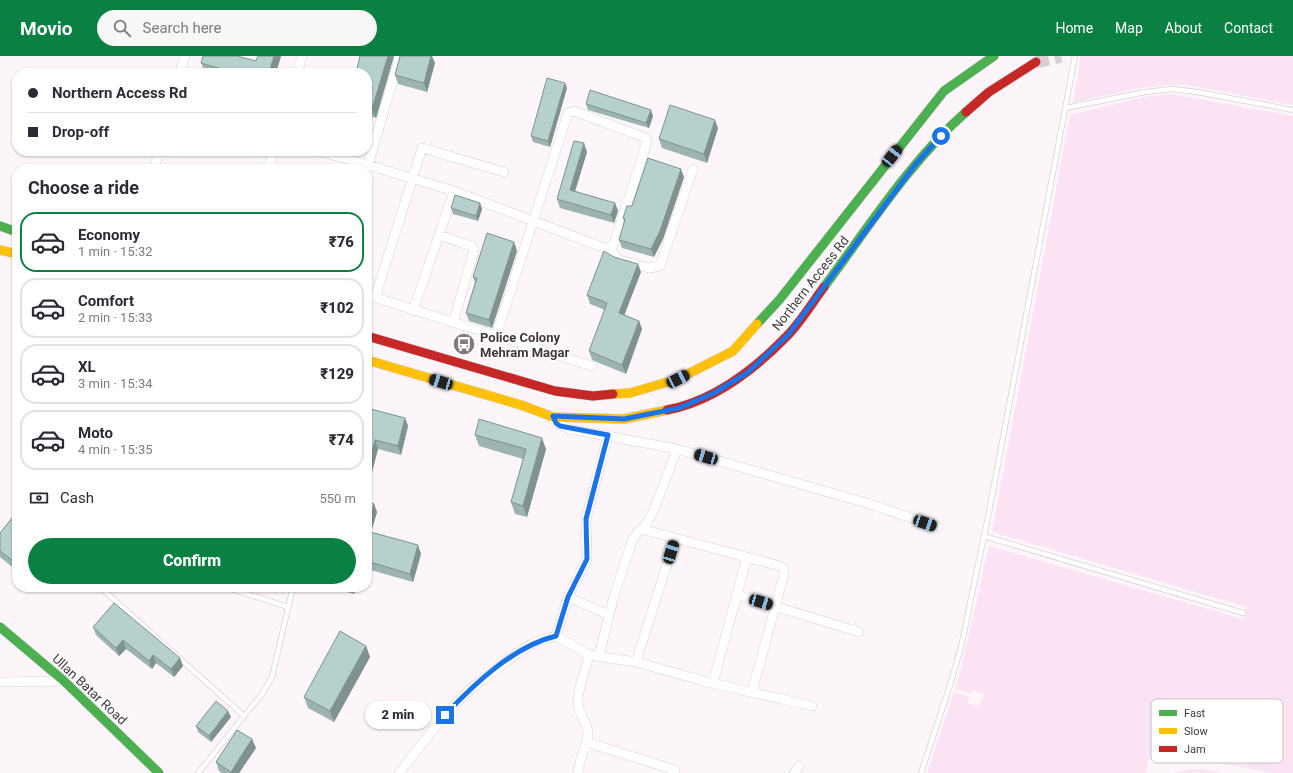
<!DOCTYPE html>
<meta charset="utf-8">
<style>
body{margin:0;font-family:Roboto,sans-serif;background:#f7f7f7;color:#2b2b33;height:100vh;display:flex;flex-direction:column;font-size:15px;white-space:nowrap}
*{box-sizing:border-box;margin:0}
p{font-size:13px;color:#7c7c81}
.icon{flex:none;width:22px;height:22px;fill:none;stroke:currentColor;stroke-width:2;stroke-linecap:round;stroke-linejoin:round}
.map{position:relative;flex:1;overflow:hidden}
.side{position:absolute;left:12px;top:108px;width:360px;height:428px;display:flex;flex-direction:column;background:#fff;border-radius:16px;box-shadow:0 1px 3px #0004}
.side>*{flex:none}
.banner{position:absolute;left:12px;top:12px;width:360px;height:88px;border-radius:16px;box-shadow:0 1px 3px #0004;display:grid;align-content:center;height:88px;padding:0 16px;background:#fff}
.end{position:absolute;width:18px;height:18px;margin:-9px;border:5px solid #1a73e8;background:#fff;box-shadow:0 0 0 2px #fff}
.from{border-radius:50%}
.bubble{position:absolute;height:28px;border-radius:14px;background:#fff;box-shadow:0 1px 3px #0004;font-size:13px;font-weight:800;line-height:28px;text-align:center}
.car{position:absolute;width:12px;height:24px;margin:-12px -6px;border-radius:5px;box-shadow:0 0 3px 1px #0007;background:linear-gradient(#222 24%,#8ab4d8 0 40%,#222 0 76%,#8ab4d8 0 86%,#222 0)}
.banner b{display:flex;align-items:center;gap:14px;height:38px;font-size:15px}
.banner b+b{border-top:1px solid #e1e1e2}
.banner i{width:10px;height:10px;background:#2b2b33}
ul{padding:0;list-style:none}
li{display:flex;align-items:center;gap:12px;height:60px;margin:0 8px 6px;padding:0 8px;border:2px solid #e1e1e2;border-radius:16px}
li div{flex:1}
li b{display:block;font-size:15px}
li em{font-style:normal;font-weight:800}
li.active{border-color:#0b8043}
li>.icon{width:36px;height:36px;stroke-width:1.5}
h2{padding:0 16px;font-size:18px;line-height:48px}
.pay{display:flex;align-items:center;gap:10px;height:44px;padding:0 16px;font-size:15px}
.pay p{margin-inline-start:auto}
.cta{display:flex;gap:8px;margin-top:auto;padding:8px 16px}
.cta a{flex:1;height:46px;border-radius:24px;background:#0b8043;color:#fff;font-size:16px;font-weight:800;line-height:46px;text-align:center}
header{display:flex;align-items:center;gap:24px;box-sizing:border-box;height:56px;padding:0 20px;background:#0b8043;color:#fff}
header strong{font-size:19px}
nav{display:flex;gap:22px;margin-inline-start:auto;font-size:14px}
.search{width:280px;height:36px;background:#f7f7f7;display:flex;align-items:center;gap:10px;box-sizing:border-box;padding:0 14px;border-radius:22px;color:#7c7c81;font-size:15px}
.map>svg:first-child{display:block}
.green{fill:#fce3f3}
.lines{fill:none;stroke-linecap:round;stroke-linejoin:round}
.secondary-tunnel{stroke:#d6d0d4;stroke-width:13;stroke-dasharray:13 6;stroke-linecap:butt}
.lane-casing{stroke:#d8d1d5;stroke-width:6}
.street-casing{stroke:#d8d1d5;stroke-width:10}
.fast-casing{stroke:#d8d1d5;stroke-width:10}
.slow-casing{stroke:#d8d1d5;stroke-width:10}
.jam-casing{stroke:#d8d1d5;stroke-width:10}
.lane{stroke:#fffefe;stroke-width:4.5}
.street{stroke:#fffefe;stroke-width:9}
.fast{stroke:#4caf50;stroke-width:9}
.slow{stroke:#ffc107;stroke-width:9}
.jam{stroke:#c62828;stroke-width:9}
.wall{fill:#9cb3b0}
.shaded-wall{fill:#7f9290}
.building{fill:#b5d0cd;stroke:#7f9290}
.route{stroke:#1a73e8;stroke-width:5}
.labels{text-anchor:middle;stroke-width:4;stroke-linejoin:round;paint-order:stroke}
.street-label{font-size:13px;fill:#40383e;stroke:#fff}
.poi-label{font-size:13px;font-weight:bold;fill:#40383e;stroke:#fff;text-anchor:start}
.key{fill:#fff;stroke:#c6c3c5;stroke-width:1}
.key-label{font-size:11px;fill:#40383e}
</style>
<header>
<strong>Movio</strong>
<div class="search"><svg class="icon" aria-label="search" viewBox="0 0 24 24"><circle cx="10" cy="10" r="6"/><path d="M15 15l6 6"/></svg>Search here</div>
<nav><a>Home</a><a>Map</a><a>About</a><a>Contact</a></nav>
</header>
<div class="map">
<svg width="1293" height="717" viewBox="0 0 1293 717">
<rect width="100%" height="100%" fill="#fcf6fa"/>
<path class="green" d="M1081,0H1293V49L1187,29C1148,27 1110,39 1073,47Z
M1172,38L1293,60V717H1272L1193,702L1161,706L1162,700L1150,698L1146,717H927L954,636L970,641L968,647L979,651L984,639L973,634L971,638L955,633L962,609L989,490L1243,563L1246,551L992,476L1070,59L1144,41Z
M1190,713H1204L1223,717H1174Z"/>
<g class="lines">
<path class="secondary-tunnel" d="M1036,6L1061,0"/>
<g class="lane-casing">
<path id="lane" d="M1066,52L1145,36L1173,33L1197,36L1293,54
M16,462L17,463
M984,480L1243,557
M100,531L244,660
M225,531L288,551
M198,717L262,638L272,621L293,531
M921,717L951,626L961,591L988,461L1075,0"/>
</g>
<g class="street-casing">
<path id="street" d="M180,17L185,0
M297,17L302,0
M318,95L368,109L400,0
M154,113L159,95
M268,113L274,95
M366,113L368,109L454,135L607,193L614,188L647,86L646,82L574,55L568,57L496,280
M439,179L471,190L474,194L453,267
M610,193L619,204L649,212L660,210L693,113
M367,239L592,310
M375,242L422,92L504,116
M413,255L454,135
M553,361L556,367L569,373L677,393L870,448L938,471
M641,473L780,510L784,513V518L752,636
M738,539L859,576
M568,541L609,559
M556,580L568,541L587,503L586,463L608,379
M599,599L614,540L633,482L646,468L654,454L677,393
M636,606L675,483
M0,626L64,625
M713,627L747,501
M586,686L675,714
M399,717L445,659L469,634L519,596L535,586L556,580L589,599L636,606L707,626L812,650
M578,717C578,703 588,690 588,678C588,667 579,658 578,648C577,634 586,612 589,599
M794,717L799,710"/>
</g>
<g class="fast-casing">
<path id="fast" d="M0,170L17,176
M824,231C868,172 910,105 966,56
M757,268L780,243L944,35L994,0
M0,571L64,625L159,717"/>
</g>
<g class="slow-casing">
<path id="slow" d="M0,194L17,198
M367,304L521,349L553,361L624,363L667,354
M613,338L630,337L678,323L733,295L757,268"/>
</g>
<g class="jam-casing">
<path id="jam" d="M966,56L989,36L1036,6
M367,280L555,335L593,340L613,338
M667,354C714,345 755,313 787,280C801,266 812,247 824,231"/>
</g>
<use href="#lane" class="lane"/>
<use href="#street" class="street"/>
<use href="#fast" class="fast"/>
<use href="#slow" class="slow"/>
<use href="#jam" class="jam"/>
</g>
<path class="wall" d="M258,0H281L276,17H205L201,7L256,5Z
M360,0H394L376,62L367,59V17H356Z
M435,7L427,36L398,28L395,19Z
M567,32L550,91L533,86L531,80Z
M586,48L653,60L649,72L588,54Z
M718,72L707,107L662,92L659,83Z
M587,96L575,135L615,147L618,155L614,167L560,152L557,143Z
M684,121L663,183L654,201L622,192L619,184L624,166L623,162L632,150Z
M480,147L482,153L478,165L453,158L451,152Z
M514,186L517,195L492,272L469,265L466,257L475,226L473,221Z
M614,201L641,216L624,259L639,265L642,273L626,318L592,304L589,295L605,254L590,248L587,239Z
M367,352L405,362L408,370L401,399L378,393L367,435Z
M475,379L546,393L527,461L515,458L511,446L523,403L479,390Z
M367,446L374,448L377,456L371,476L421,498L413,526L367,513Z
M17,466V512L16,514L0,501V477Z
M330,531H356L354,538Z
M93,571L180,602L183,610L174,621L156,607L152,613L126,593L119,600L96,579Z
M366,590L370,601L334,666L308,652L304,641Z
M231,661L211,686L198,676L196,670Z
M252,683L256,692L239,717H222L219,715L216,706Z"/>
<path class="shaded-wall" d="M274,0H281L276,17H269Z
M388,0H394L376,62L372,53Z
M431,0H432L435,7L427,36L424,27Z
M565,27L567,32L550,91L548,85Z
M651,54L653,60L649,72L646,67Z
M715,64L718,72L707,107L704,98Z
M584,87L587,96L573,142L570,134Z
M681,113L684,121L663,183L654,201L651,193Z
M480,147L482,153L478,165L476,160Z
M615,147L618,155L614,167L611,159Z
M514,186L517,195L492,272L489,264Z
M638,208L641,216L622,265L619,257Z
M639,265L642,273L626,318L622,309Z
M405,362L408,370L401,399L398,390Z
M542,382L546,393L527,461L523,450Z
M375,384L378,393L367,435V416Z
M374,448L377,456L369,483L367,477V472Z
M418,489L421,498L413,526L410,518Z
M17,500V512L16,514L13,505Z
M351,531H356L354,538Z
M123,584L126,593L119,600L116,592Z
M366,590L370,601L334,666L330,655Z
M153,599L156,607L152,613L149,605Z
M180,602L183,610L174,621L171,613Z
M228,655L231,661L211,686L209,680Z
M252,683L256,692L239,717H232L231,716Z"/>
<path class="building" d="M203,0H237L256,5L258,0H274L269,17H235L201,7Z
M360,0H388L372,53L367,52V17H356Z
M400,0H431L424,27L395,19Z
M547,22L565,27L548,85L531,80Z
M590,34L651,54L646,67L586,48Z
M670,49L715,64L704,98L659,83Z
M574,85L584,87L570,134L615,147L611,159L557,143Z
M648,102L681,113L660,175L651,193L619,184L625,163L623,162L627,150H632Z
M455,139L480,147L476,160L451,152Z
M487,177L514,186L489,264L466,257L477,222L473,221Z
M604,195L614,201L638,208L619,257L639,265L622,309L589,295L607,247L587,239Z
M367,352L405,362L398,390L375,384L367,416Z
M479,363L542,382L523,450L511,446L526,393L475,379Z
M367,446L374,448L367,472Z
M12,462L17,466V500L13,505L0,495V477Z
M367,475L418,489L410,518L367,505Z
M114,547L180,602L171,613L153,599L149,605L123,584L116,592L93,571Z
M340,575L366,590L330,655L304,641Z
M216,645L228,655L209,680L196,670Z
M237,674L252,683L231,716L216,706Z"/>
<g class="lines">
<path class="route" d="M445,659C474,628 514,590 556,580L568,541L587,503L586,463L608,379L560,370L556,367L553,360L624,363L679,352L714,337L747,317L788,279L915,109L941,80"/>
</g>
<defs>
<g id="bus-disc" transform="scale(1.15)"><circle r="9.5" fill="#827a80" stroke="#fff"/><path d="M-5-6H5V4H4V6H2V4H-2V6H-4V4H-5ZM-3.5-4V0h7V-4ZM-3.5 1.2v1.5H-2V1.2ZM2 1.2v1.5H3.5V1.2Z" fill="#fff"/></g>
</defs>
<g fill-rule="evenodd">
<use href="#bus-disc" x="464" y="288"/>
</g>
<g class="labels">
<g class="street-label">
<text transform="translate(810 227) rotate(-52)" y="5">Northern Access Rd</text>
<text transform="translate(90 633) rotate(43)" y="5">Ullan Batar Road</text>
</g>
<g class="poi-label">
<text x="480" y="286">Police Colony<tspan x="480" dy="15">Mehram Magar</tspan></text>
</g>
</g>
<rect x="1151" y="643" width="132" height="64" rx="6" class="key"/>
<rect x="1159" y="654" width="18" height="6" fill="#4caf50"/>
<rect x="1159" y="672" width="18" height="6" fill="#ffc107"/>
<rect x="1159" y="690" width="18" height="6" fill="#c62828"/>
<g class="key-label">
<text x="1184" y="661">Fast</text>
<text x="1184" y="679">Slow</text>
<text x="1184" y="697">Jam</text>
</g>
</svg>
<i class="end from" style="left:941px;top:80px"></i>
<i class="end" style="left:445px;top:659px"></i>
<div class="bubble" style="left:365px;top:645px;width:66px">2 min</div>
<i class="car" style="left:892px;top:100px;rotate:38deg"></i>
<i class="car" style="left:678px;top:323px;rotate:63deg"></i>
<i class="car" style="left:441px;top:326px;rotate:287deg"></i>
<i class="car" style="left:706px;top:401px;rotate:286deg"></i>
<i class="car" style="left:925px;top:467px;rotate:109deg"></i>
<i class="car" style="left:671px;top:496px;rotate:17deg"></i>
<i class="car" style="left:761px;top:546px;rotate:106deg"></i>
<div class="banner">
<b><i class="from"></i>Northern Access Rd</b>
<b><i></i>Drop-off</b>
</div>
<section class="side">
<h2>Choose a ride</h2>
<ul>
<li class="active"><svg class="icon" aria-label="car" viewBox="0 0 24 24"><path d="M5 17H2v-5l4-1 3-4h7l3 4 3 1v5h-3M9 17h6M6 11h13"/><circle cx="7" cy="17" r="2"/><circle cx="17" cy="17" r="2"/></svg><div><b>Economy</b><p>1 min · 15:32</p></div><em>₹76</em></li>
<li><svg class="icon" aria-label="car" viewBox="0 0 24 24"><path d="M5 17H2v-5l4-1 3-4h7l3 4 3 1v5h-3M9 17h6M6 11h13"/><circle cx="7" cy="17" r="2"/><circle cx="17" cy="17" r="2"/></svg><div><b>Comfort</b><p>2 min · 15:33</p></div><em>₹102</em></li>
<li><svg class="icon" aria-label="car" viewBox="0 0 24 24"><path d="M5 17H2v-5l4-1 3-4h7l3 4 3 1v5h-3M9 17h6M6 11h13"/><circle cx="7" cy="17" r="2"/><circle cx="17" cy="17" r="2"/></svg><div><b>XL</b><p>3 min · 15:34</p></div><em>₹129</em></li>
<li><svg class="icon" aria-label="car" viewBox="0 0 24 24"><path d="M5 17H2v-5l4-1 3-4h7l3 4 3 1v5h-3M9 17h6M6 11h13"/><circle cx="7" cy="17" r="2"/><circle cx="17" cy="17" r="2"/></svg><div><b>Moto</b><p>4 min · 15:35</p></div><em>₹74</em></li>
</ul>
<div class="pay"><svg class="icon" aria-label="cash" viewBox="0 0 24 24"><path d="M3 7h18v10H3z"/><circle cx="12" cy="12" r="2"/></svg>Cash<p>550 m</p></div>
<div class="cta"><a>Confirm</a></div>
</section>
</div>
